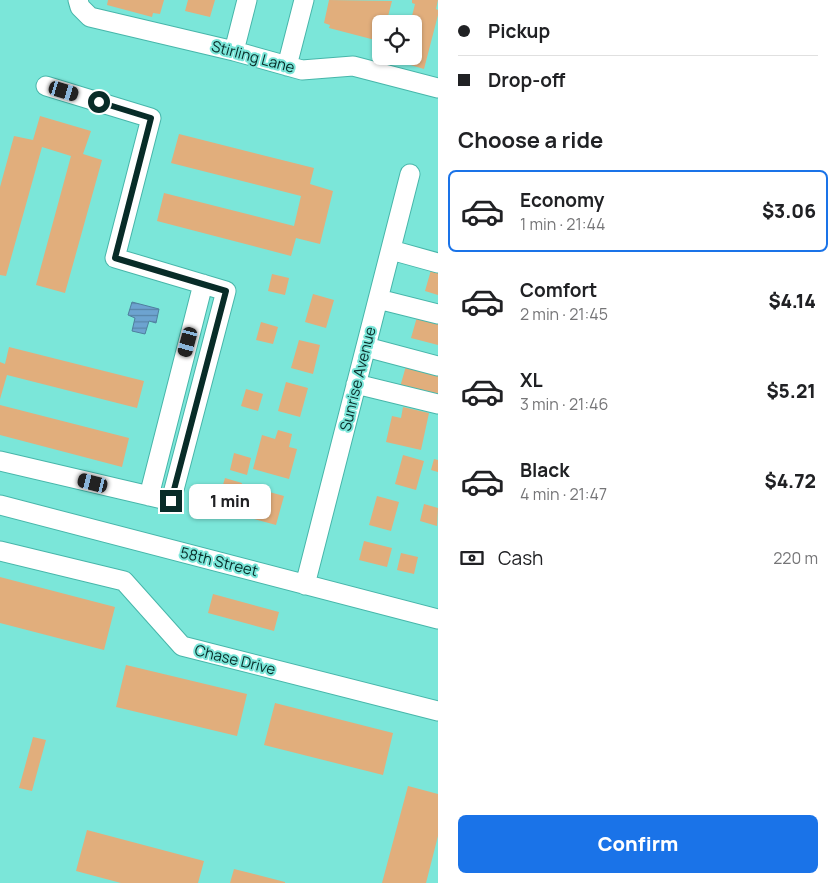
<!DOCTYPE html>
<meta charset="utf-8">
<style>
body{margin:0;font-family:Manrope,sans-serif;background:#f2f2f2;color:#202124;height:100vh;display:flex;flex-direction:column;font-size:19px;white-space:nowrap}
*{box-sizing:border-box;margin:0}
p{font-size:16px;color:#757577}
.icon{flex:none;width:28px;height:28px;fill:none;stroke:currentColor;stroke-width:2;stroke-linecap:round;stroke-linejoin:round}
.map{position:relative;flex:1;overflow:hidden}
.sheet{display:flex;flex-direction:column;background:#fff;width:400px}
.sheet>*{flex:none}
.hud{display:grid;align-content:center;height:110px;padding:0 20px;background:#fff}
.fabs{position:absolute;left:372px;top:15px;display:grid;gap:10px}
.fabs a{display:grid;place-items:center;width:50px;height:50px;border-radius:8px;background:#fff;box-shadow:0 1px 4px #0004;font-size:25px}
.end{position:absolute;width:22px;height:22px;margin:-11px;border:6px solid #082c28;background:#fff;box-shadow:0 0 0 2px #fff}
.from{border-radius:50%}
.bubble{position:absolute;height:35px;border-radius:8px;background:#fff;box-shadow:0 1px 4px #0004;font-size:16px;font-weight:800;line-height:35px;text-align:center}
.car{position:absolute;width:15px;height:30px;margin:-15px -8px;border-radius:6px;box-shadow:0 0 4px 1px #0007;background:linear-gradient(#222 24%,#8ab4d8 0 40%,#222 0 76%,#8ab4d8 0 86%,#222 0)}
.hud b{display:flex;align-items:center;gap:18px;height:48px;font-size:19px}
.hud b+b{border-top:1px solid #e0e0e0}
.hud i{width:12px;height:12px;background:#202124}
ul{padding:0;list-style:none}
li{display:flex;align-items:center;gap:15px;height:82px;margin:0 10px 8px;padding:0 10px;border:2px solid transparent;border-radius:8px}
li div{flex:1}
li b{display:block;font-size:19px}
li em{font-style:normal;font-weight:800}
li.current{border-color:#1a73e8}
li>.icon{width:45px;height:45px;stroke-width:1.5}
h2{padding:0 20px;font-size:22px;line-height:60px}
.pay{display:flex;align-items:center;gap:12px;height:55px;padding:0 20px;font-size:19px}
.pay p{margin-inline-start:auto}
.primary-button{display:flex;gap:10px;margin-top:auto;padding:10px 20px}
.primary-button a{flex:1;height:58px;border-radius:8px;background:#1a73e8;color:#fff;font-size:20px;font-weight:800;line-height:58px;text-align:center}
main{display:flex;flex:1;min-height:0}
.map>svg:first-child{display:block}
.water{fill:url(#water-rules);stroke:#4f7f9e}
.building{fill:#e1ae7c}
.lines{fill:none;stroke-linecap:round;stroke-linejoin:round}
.minor-casing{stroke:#47b6aa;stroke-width:21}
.minor{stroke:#fff;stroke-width:19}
.route{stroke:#082c28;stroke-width:6}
.labels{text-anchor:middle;stroke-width:4;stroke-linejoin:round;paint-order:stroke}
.street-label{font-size:15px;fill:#082c28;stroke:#7be6d9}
</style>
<main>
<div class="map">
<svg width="438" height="883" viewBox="0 0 438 883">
<defs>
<pattern id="water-rules" width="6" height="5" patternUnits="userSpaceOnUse" patternTransform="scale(1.25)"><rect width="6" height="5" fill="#6da3d0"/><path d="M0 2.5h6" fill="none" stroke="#5885a9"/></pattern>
</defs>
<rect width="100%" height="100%" fill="#7be6d9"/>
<path class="water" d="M132,302L159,309L156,323L149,321L145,334L132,331L135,318L128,315Z"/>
<path class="building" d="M108,0H164L160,14L153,13L152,17L107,5Z
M188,0H215L210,17L185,11Z
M329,0L392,1L386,24H381V37L376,36L375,40L329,28L330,25L324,23Z
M412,0H438L436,9L438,10V15L424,69L400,62L401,56H414V24H410L415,4L412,3Z
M40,116L91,131L83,154L102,160L65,293L36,285L71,156L42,147L6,276L0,275V187L14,136L33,140Z
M179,134L314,168L310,184L333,191L320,244L296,238L291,256L157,221L164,193L294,226L301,196L171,163Z
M431,270L438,272V295L425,291Z
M272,274L289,278L285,295L268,291Z
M313,294L334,300L326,328L305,322Z
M417,317L438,323V345L411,338Z
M261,322L278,327L273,344L256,340Z
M299,340L320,345L313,374L291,368Z
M9,347L144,381L137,408L7,375L0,399V362L5,364Z
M406,366L438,374V397L400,387Z
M286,382L308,388L300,417L278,411Z
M246,389L263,394L258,411L241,406Z
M0,405L129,438L122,467L0,435Z
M403,407L429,413L421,450L386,442L392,416L401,418Z
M278,430L292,434L289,447L297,449L289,479L253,469L262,435L275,439Z
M234,453L251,458L247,475L230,470Z
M403,455L424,461L416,490L395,484Z
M434,459L438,460V472L431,470Z
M225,478L242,483L237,500L220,495Z
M262,490L284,496L276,525L254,519Z
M377,496L399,502L391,531L369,525Z
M424,504L438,508L437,526L420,521Z
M364,541L392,548L387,567L359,560Z
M401,553L418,557L414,574L397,570Z
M0,577L115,607L104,650L0,623Z
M213,594L279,612L274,631L208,613Z
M126,665L247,694L237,736L116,707Z
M275,703L393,733L383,775L264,745Z
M33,737L46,740L32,791L19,788Z
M408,786L438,794V836L426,883H382Z
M87,830L204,861L198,883H121L76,871Z
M234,869L285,882V883H230Z"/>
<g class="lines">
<g class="minor-casing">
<path id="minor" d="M78,0L80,7L90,17L234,51L302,70L353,66L438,88
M234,51L247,0
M287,66L304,0
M391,250L438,263
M378,299L438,314
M366,347L438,366
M356,384L438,404
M0,461L171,501L226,291L115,258L151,118L46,86
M149,496L203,284
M0,505L438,619
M0,551L124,581L182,646L438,711
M305,585L410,174"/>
</g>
<use href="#minor" class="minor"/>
</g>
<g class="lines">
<path class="route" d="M99,102L151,118L115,258L226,291L171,501"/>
</g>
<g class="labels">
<g class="street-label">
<text transform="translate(253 57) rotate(15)" y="5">Stirling Lane</text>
<text transform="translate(358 379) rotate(-76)" y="5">Sunrise Avenue</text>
<text transform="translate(219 562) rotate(14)" y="5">58th Street</text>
<text transform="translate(235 660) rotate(14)" y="5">Chase Drive</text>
</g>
</g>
</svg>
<div class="fabs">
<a><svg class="icon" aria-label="locate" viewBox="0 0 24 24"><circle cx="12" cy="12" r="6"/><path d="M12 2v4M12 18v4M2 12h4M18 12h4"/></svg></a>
</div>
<i class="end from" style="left:99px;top:102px"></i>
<i class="end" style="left:171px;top:501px"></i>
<div class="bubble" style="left:189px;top:484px;width:82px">1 min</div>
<i class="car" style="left:64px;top:91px;rotate:107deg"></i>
<i class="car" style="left:188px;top:342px;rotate:195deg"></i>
<i class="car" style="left:93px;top:483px;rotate:284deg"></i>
</div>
<section class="sheet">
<div class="hud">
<b><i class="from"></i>Pickup</b>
<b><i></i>Drop-off</b>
</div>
<h2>Choose a ride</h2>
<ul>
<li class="current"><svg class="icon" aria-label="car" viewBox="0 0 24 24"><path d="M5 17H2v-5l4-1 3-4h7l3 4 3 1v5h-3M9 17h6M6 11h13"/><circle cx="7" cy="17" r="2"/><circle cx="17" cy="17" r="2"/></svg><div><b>Economy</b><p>1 min · 21:44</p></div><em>$3.06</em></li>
<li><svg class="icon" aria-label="car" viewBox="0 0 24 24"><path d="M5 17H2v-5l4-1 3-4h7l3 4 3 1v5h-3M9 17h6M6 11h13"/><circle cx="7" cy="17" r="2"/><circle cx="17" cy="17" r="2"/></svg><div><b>Comfort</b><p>2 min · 21:45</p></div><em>$4.14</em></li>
<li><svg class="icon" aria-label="car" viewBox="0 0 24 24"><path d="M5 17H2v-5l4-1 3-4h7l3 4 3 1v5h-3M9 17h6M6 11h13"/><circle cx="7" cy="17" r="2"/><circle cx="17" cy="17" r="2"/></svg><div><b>XL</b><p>3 min · 21:46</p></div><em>$5.21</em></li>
<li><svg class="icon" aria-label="car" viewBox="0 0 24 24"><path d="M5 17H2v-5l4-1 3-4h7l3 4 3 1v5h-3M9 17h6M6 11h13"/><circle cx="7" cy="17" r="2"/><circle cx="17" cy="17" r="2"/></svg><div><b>Black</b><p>4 min · 21:47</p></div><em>$4.72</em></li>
</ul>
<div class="pay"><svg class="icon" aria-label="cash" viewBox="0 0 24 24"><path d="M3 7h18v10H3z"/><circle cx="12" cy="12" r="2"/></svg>Cash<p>220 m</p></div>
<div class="primary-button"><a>Confirm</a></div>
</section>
</main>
